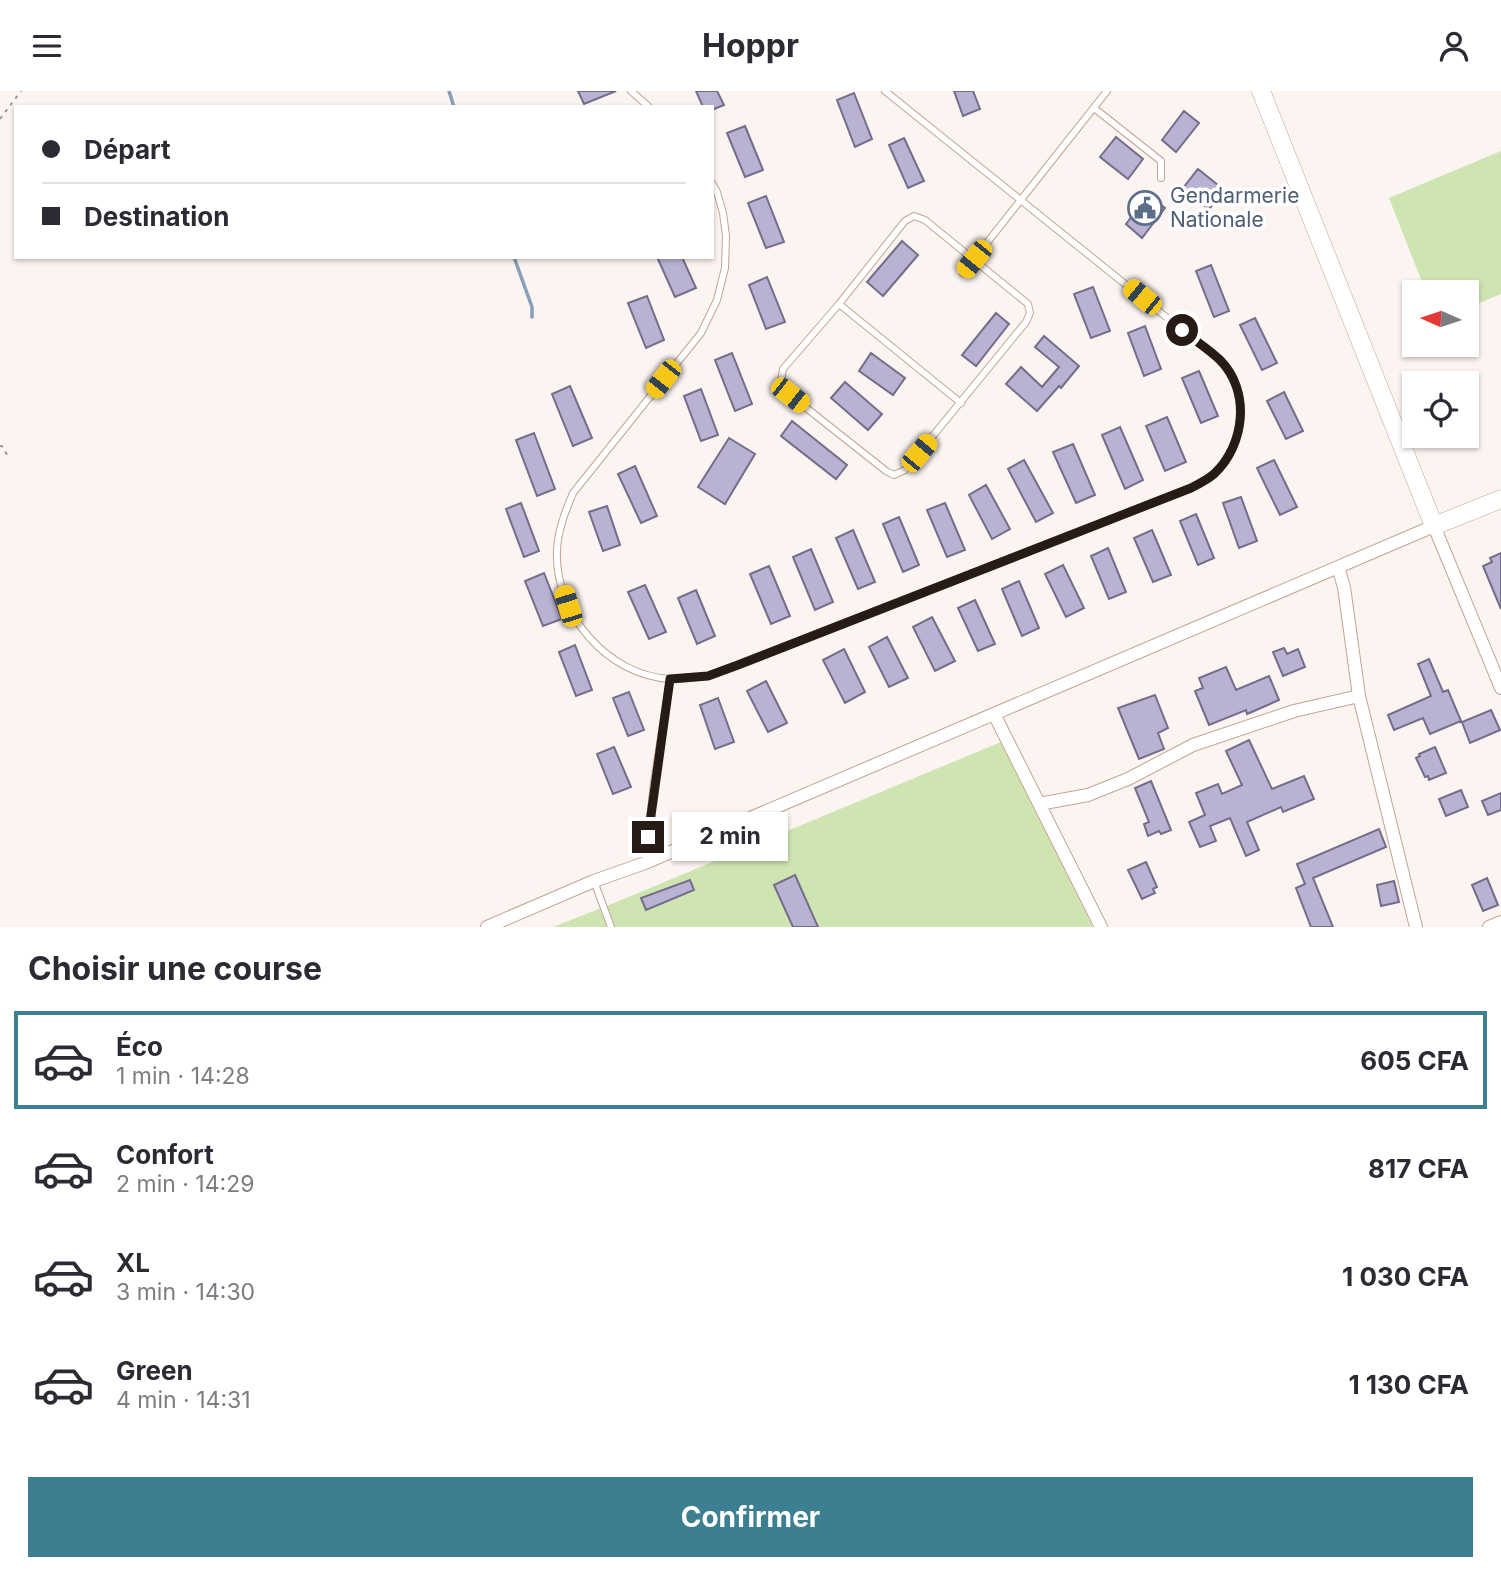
<!DOCTYPE html>
<html lang="fr">
<meta charset="utf-8">
<style>
body{margin:0;font-family:Inter,sans-serif;background:#f2f2f3;color:#2b2b33;height:100vh;display:flex;flex-direction:column;font-size:26px;white-space:nowrap}
*{box-sizing:border-box;margin:0}
p{font-size:23px;color:#7c7c81}
.icon{flex:none;width:38px;height:38px;fill:none;stroke:currentColor;stroke-width:2;stroke-linecap:round;stroke-linejoin:round}
.map{position:relative;height:836px;overflow:hidden}
.sheet{display:flex;flex-direction:column;background:#fff;flex:1}
.sheet>*{flex:none}
.hud{position:absolute;left:14px;top:14px;width:700px;height:154px;border-radius:0px;box-shadow:0 2px 5px #0004;display:grid;align-content:center;height:154px;padding:0 28px;background:#fff}
.needle{width:46px;rotate:273deg}
.fabs{position:absolute;left:1402px;top:189px;display:grid;gap:14px}
.fabs a{display:grid;place-items:center;width:77px;height:77px;border-radius:0px;background:#fff;box-shadow:0 2px 5px #0004;font-size:35px}
.end{position:absolute;width:32px;height:32px;margin:-16px;border:9px solid #271b15;background:#fff;box-shadow:0 0 0 4px #fff}
.from{border-radius:50%}
.bubble{position:absolute;height:49px;border-radius:0px;background:#fff;box-shadow:0 2px 5px #0004;font-size:23px;font-weight:700;line-height:49px;text-align:center}
.car{position:absolute;width:21px;height:42px;margin:-21px -10px;border-radius:9px;box-shadow:0 0 5px 2px #0007;background:linear-gradient(#f5c518 24%,#345 0 40%,#f5c518 0 76%,#345 0 86%,#f5c518 0)}
.hud b{display:flex;align-items:center;gap:24px;height:66px;font-size:26px}
.hud b+b{border-top:2px solid #e1e1e2}
.hud i{width:18px;height:18px;background:#2b2b33}
ul{padding:0;list-style:none}
li{display:flex;align-items:center;gap:21px;height:98px;margin:0 14px 10px;padding:0 14px;border:4px solid transparent;border-radius:0px}
li div{flex:1}
li b{display:block;font-size:26px}
li em{font-style:normal;font-weight:700}
li.on{border-color:#3c7f90}
li>.icon{width:63px;height:63px;stroke-width:1.5}
h2{padding:0 28px;font-size:32px;line-height:84px}
.cta{display:flex;gap:14px;margin-top:auto;padding:14px 28px}
.cta a{flex:1;height:80px;border-radius:0px;background:#3c7f90;color:#fff;font-size:28px;font-weight:700;line-height:80px;text-align:center}
header{display:flex;justify-content:space-between;align-items:center;height:91px;padding:0 28px;background:#fff;font-size:32px;font-weight:700}
.map>svg:first-child{display:block}
.green{fill:#cee5b2}
.lines{fill:none;stroke-linecap:round;stroke-linejoin:round}
.stream{stroke:#889fb7;stroke-width:3.5}
.building{fill:#b9b2d2;stroke:#746d8a;stroke-width:2}
.lane-casing{stroke:#c5a493;stroke-width:8}
.street-casing{stroke:#c5a493;stroke-width:14}
.secondary-casing{stroke:#c5a493;stroke-width:19}
.path{stroke:#a29994;stroke-width:2;stroke-dasharray:3.5 5;stroke-linecap:butt}
.lane{stroke:#fff;stroke-width:6}
.street{stroke:#fff;stroke-width:12}
.secondary{stroke:#fff;stroke-width:18}
.route{stroke:#271b15;stroke-width:9}
.labels{text-anchor:middle;stroke-width:7;stroke-linejoin:round;paint-order:stroke}
.service-label{font-size:21px;fill:#4e5e75;stroke:#fff;text-anchor:start}
</style>
<header><svg class="icon" aria-label="menu" viewBox="0 0 24 24"><path d="M4 6h16M4 12h16M4 18h16"/></svg>Hoppr<svg class="icon" aria-label="person" viewBox="0 0 24 24"><circle cx="12" cy="8" r="4"/><path d="M4 21q1-7 8-7t8 7"/></svg></header>
<div class="map">
<svg width="1501" height="836" viewBox="0 0 1501 836">
<rect width="100%" height="100%" fill="#fbf4f0"/>
<path class="green" d="M1501,60V203L1467,217L1466,201H1426L1389,107Z
M1001,651L1093,836H553L614,812Z"/>
<g class="lines">
<path class="stream" d="M449,0L454,16
M514,166L532,216V226"/>
</g>
<path class="building" d="M578,0H616L584,13Z
M696,0H717L724,14L712,19V16H703Z
M954,0H973L980,18L963,25Z
M854,2L872,48L855,56L837,9Z
M1184,20L1199,32L1176,61L1162,49Z
M745,35L763,79L745,86L727,42Z
M1116,46L1143,68L1128,88L1100,66Z
M904,47L924,90L908,97L889,54Z
M1198,78L1224,99L1209,118L1183,97Z
M1148,104L1165,117L1142,147L1126,133Z
M766,105L784,151L766,157L748,112Z
M902,150L918,164L883,205L867,191Z
M657,166H682L696,197L675,206Z
M1211,174L1229,220L1214,226L1196,180Z
M767,186L785,231L766,238L749,194Z
M1093,196L1110,240L1091,247L1074,203Z
M647,205L664,249L646,257L628,212Z
M996,222L1009,233L976,275L962,264Z
M1255,227L1277,272L1262,279L1240,234Z
M1145,235L1161,278L1144,285L1128,242Z
M1044,245L1079,275L1061,297L1059,295L1037,320L1006,293L1021,276L1042,296L1059,276L1035,256Z
M732,262L752,313L735,320L715,269Z
M871,262L905,287L893,304L859,280Z
M1199,280L1218,325L1201,332L1182,287Z
M845,291L882,323L868,339L831,307Z
M570,295L592,347L573,355L552,303Z
M701,298L718,344L701,350L684,305Z
M1284,301L1303,340L1286,348L1267,310Z
M1167,326L1186,371L1165,380L1146,335Z
M792,330L847,374L836,388L781,345Z
M1120,336L1143,389L1125,398L1102,344Z
M534,342L555,398L537,405L516,349Z
M729,347L755,363L725,413L698,396Z
M1073,353L1095,404L1076,412L1053,361Z
M1024,369L1053,422L1036,431L1008,378Z
M1274,369L1297,416L1280,424L1257,377Z
M635,375L657,425L641,432L618,383Z
M986,394L1010,438L992,448L969,404Z
M1241,406L1257,450L1239,457L1223,412Z
M521,412L539,460L524,466L506,418Z
M945,412L965,459L947,466L927,419Z
M607,415L620,454L603,460L589,421Z
M1196,423L1214,467L1198,474L1180,430Z
M899,426L919,474L903,481L883,433Z
M853,439L875,491L858,498L836,447Z
M1152,439L1171,484L1153,491L1134,447Z
M1108,457L1126,501L1109,508L1091,465Z
M811,458L833,511L815,519L793,466Z
M1501,462V518L1483,475L1492,471L1490,467Z
M1063,474L1084,517L1066,526L1045,483Z
M769,475L790,525L771,533L750,483Z
M544,482L562,528L543,535L525,490Z
M1019,490L1039,537L1022,545L1002,498Z
M645,494L666,541L649,548L628,501Z
M696,499L715,545L697,553L678,507Z
M975,509L995,553L978,560L958,517Z
M932,526L955,570L935,580L913,536Z
M887,546L908,587L889,596L869,556Z
M575,554L592,599L576,605L559,561Z
M1284,557L1287,563L1298,558L1305,576L1283,585L1273,561Z
M844,558L865,601L845,612L823,569Z
M1429,568L1443,601L1448,599L1461,630L1430,643L1423,627L1394,639L1388,624L1431,605L1418,573Z
M1226,576L1236,599L1269,585L1279,609L1247,623L1246,619L1209,634L1195,600L1203,597L1199,587Z
M766,590L787,632L768,641L747,600Z
M629,601L644,639L628,645L613,607Z
M1155,604L1168,637L1158,642L1164,658L1139,668L1118,617Z
M718,607L734,651L715,658L700,614Z
M1491,619L1500,639L1470,652L1462,631Z
M1249,649L1272,698L1304,685L1314,708L1283,721L1281,716L1247,731L1259,759L1246,765L1230,727L1210,735L1216,750L1200,756L1189,731L1205,724L1196,702L1218,693L1222,703L1242,694L1226,660Z
M614,656L631,696L613,703L597,663Z
M1435,656L1446,682L1429,689L1428,685L1425,686L1416,667L1420,665L1419,663Z
M1151,690L1171,739L1161,743L1159,740L1148,745L1144,733L1149,731L1135,697Z
M1461,699L1468,716L1446,725L1439,708Z
M1501,702V719L1488,724L1482,710Z
M1379,738L1386,756L1313,787L1333,836H1311L1296,797L1305,793L1297,773Z
M1146,771L1157,796L1153,798L1155,802L1142,808L1128,779Z
M795,784L818,836H793L774,794Z
M1487,787L1498,814L1483,820L1472,794Z
M690,789L694,799L646,819L641,807Z
M1394,790L1399,811L1381,815L1377,794Z"/>
<g class="lines">
<g class="lane-casing">
<path id="lane" d="M631,0L649,16
M1094,17L1161,70V87
M712,92L717,101L723,122L726,145L725,177L717,209L701,242L573,402C565,421 558,439 557,459C554,522 607,585 671,588C683,588 696,586 708,585L1191,397C1199,392 1208,388 1215,382C1238,360 1247,325 1236,295C1233,286 1227,279 1222,271L885,0
M914,125L925,129L1028,213L1030,222L1026,231L905,379L894,384L886,380L790,304L781,290L783,278L839,213L905,130Z
M963,182L1107,0
M839,213L961,312
M645,772L654,692L670,588
M594,790L611,836"/>
</g>
<g class="street-casing">
<path id="street" d="M1338,476L1344,496L1359,605L1416,836
M994,623L1101,836
M1039,713L1088,704L1128,688L1193,654L1294,620L1359,605
M487,836L594,790L645,772L1434,435L1501,597
M1489,836L1501,831"/>
</g>
<g class="secondary-casing">
<path id="secondary" d="M1261,0L1434,435L1501,408"/>
</g>
<path class="path" d="M0,28L21,0
M0,355H2L9,367"/>
<use href="#lane" class="lane"/>
<use href="#street" class="street"/>
<use href="#secondary" class="secondary"/>
</g>
<g class="lines">
<path class="route" d="M648,746L670,588L708,585L738,574L1191,397C1199,393 1208,388 1214,383C1245,354 1251,300 1220,269C1209,258 1194,249 1182,239"/>
</g>
<defs>
<g id="civic-ring" transform="scale(1.75)"><circle r="9.5" fill="#fff" stroke="#5c6f8a" stroke-width="1.5"/><path d="M-.6-6.5H3V-4.5H.6V-3L4-1V1h2V6H-6V1h2V-1L-.6-3ZM-1.2 2.5V6h2.4V2.5Z" fill="#5c6f8a"/></g>
</defs>
<g fill-rule="evenodd">
<use href="#civic-ring" x="1145" y="117"/>
</g>
<g class="labels">
<g class="service-label">
<text x="1170" y="112">Gendarmerie<tspan x="1170" dy="24">Nationale</tspan></text>
</g>
</g>
</svg>
<div class="fabs">
<a><svg class="needle" viewBox="-14 -14 28 28"><path d="M0-13l5 13h-10z" fill="#e53935"/><path d="M0 13l5-13h-10z" fill="#7c7c81"/></svg></a>
<a><svg class="icon" aria-label="locate" viewBox="0 0 24 24"><circle cx="12" cy="12" r="6"/><path d="M12 2v4M12 18v4M2 12h4M18 12h4"/></svg></a>
</div>
<i class="end from" style="left:1182px;top:239px"></i>
<i class="end" style="left:648px;top:746px"></i>
<div class="bubble" style="left:672px;top:721px;width:116px">2 min</div>
<i class="car" style="left:974px;top:168px;rotate:219deg"></i>
<i class="car" style="left:1142px;top:206px;rotate:309deg"></i>
<i class="car" style="left:663px;top:288px;rotate:218deg"></i>
<i class="car" style="left:790px;top:304px;rotate:128deg"></i>
<i class="car" style="left:919px;top:362px;rotate:40deg"></i>
<i class="car" style="left:568px;top:515px;rotate:343deg"></i>
<div class="hud">
<b><i class="from"></i>Départ</b>
<b><i></i>Destination</b>
</div>
</div>
<section class="sheet">
<h2>Choisir une course</h2>
<ul>
<li class="on"><svg class="icon" aria-label="car" viewBox="0 0 24 24"><path d="M5 17H2v-5l4-1 3-4h7l3 4 3 1v5h-3M9 17h6M6 11h13"/><circle cx="7" cy="17" r="2"/><circle cx="17" cy="17" r="2"/></svg><div><b>Éco</b><p>1 min · 14:28</p></div><em>605 CFA</em></li>
<li><svg class="icon" aria-label="car" viewBox="0 0 24 24"><path d="M5 17H2v-5l4-1 3-4h7l3 4 3 1v5h-3M9 17h6M6 11h13"/><circle cx="7" cy="17" r="2"/><circle cx="17" cy="17" r="2"/></svg><div><b>Confort</b><p>2 min · 14:29</p></div><em>817 CFA</em></li>
<li><svg class="icon" aria-label="car" viewBox="0 0 24 24"><path d="M5 17H2v-5l4-1 3-4h7l3 4 3 1v5h-3M9 17h6M6 11h13"/><circle cx="7" cy="17" r="2"/><circle cx="17" cy="17" r="2"/></svg><div><b>XL</b><p>3 min · 14:30</p></div><em>1 030 CFA</em></li>
<li><svg class="icon" aria-label="car" viewBox="0 0 24 24"><path d="M5 17H2v-5l4-1 3-4h7l3 4 3 1v5h-3M9 17h6M6 11h13"/><circle cx="7" cy="17" r="2"/><circle cx="17" cy="17" r="2"/></svg><div><b>Green</b><p>4 min · 14:31</p></div><em>1 130 CFA</em></li>
</ul>
<div class="cta"><a>Confirmer</a></div>
</section>
